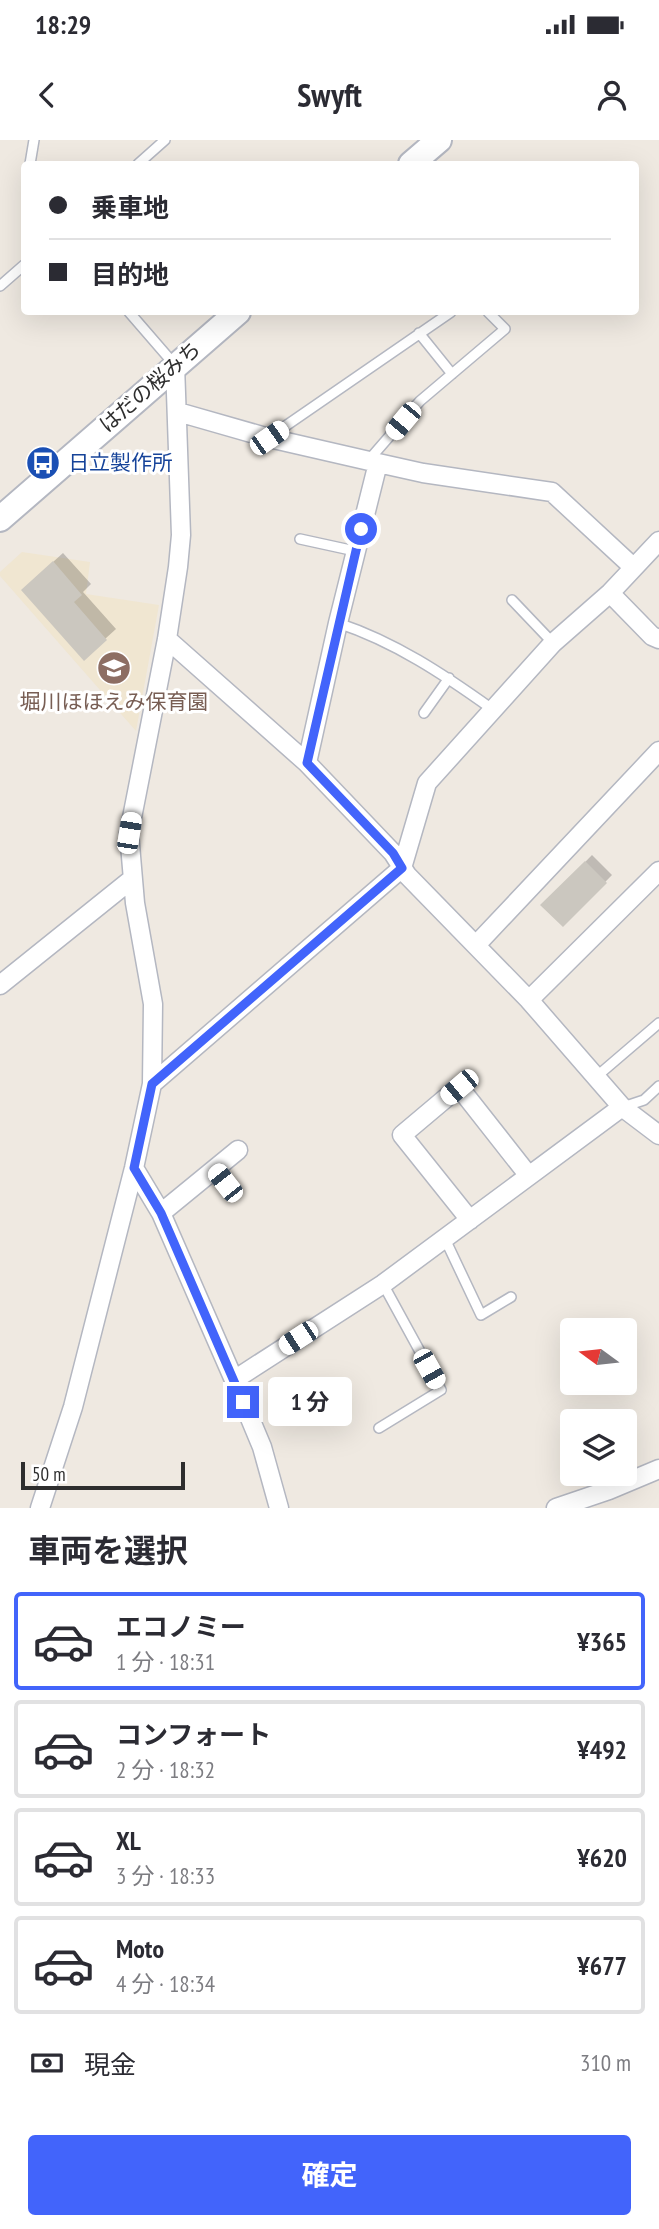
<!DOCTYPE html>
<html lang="ja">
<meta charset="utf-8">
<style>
body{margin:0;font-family:"PT Sans Narrow","Noto Sans JP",sans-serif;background:#f2f2f3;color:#2b2b33;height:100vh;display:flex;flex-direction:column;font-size:26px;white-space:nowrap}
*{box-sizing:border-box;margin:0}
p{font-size:23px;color:#7c7c81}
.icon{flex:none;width:38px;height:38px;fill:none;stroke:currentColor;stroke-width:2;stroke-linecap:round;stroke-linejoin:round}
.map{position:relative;height:1368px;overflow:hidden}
.sheet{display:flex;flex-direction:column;background:#fff;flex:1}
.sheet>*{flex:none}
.banner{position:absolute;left:21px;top:21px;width:618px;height:154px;border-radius:7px;box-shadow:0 7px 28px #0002;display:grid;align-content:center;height:154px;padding:0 28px;background:#fff}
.needle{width:46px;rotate:285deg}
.fabs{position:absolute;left:560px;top:1178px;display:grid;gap:14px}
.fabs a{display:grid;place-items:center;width:77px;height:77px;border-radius:7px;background:#fff;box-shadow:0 7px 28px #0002;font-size:35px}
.scale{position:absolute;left:21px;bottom:18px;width:164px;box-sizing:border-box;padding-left:7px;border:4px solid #2e2e2e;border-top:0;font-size:19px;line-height:24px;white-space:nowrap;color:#2e2e2e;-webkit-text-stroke:5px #fff;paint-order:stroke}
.end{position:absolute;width:32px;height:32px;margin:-16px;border:9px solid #4264fb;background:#fff;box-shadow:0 0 0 4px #fff}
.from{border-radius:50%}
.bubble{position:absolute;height:49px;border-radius:7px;background:#fff;box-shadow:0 7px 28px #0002;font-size:23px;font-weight:700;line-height:49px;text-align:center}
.car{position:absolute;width:21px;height:42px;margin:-21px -10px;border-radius:9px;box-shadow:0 0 5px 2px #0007;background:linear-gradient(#fff 24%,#345 0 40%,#fff 0 76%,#345 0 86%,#fff 0)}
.banner b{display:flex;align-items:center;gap:24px;height:66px;font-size:26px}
.banner b+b{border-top:2px solid #e1e1e2}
.banner i{width:18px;height:18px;background:#2b2b33}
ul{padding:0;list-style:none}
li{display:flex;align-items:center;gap:21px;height:98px;margin:0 14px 10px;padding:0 14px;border:4px solid #e1e1e2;border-radius:7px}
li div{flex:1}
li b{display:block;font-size:26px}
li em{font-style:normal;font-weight:700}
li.selected{border-color:#4264fb}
li>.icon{width:63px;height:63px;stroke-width:1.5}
h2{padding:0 28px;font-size:32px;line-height:84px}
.pay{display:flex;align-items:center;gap:18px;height:77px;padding:0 28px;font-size:26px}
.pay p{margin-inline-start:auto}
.cta{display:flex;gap:14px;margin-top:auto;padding:14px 28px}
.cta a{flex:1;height:80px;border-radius:7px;background:#4264fb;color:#fff;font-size:28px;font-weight:700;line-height:80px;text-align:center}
.status{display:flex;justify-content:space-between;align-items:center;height:49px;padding:0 35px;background:#fff;direction:ltr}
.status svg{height:19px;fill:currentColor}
header{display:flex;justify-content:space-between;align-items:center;height:91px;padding:0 28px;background:#fff;font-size:32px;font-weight:700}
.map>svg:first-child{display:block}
.education{fill:#f0e6d1}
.shadow{fill:#0003}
.building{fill:#cbc7bf}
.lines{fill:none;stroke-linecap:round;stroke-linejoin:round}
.lane-casing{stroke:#b4b7c1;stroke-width:12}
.street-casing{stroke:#b4b7c1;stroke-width:21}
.secondary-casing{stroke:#b4b7c1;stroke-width:28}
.lane{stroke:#fff;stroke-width:9}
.street{stroke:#fff;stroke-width:18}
.secondary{stroke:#fff;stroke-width:24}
.route{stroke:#4264fb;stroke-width:9}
.labels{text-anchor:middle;stroke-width:6;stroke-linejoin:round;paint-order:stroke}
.street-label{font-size:21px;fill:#2e2e2e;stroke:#fff}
.transit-label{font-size:21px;fill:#164399;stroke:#fff;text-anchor:start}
.education-label{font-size:21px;fill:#785e54;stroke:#fff}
</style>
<div class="status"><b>18:29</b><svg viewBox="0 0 49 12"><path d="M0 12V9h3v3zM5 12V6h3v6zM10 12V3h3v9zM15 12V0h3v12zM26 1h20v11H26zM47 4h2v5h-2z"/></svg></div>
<header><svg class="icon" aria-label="back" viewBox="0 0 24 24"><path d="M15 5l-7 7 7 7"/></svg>Swyft<svg class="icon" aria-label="person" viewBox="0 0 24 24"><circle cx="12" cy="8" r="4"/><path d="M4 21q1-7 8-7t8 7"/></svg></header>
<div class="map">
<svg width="659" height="1368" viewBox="0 0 659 1368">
<rect width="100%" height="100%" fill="#efe9e1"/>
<path class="education" d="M22,412L90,422L86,454L159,465L136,591L0,436V432Z"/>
<path class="shadow" d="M63,413L91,444L83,452L116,489L84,518L33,440Z
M592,715L612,735L563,785L543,765Z"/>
<path class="building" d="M53,421L82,455L74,462L107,500L84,521L21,450Z
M585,721L607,743L563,787L540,765Z"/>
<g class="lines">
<g class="lane-casing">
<path id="lane" d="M30,24L34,0
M138,24L165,0
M0,146L24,125
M129,172L174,224
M419,193L452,234
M271,296L451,172
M368,321L420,261L505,189L488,172
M300,399L355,411
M512,460L553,503
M338,483C395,502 443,534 492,569
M424,573L449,538
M596,937L659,883
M623,967L644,960L659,946
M445,1099L481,1175L511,1157
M379,1288L441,1250L383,1144"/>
</g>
<g class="street-casing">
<path id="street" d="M178,272L269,298L378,323L423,333L552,352L633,427
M610,453L652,496L659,499
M167,499L307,623L393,713L407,735L529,860L622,967L659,995
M307,623L338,483L378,323
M477,804L659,611
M0,845L132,739
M529,860L659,731
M152,944L402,728L427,643L553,503L610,453L659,401
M134,1028L161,1073L234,1240L262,1307L279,1368
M161,1073L238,1010
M470,1080L402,995L459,947L529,1036
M234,1240L383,1144L622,967
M40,1368L73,1267L134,1028L152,944L153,864L135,763L129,693L167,499L178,427L181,395L175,225
M556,1368L609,1350L659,1329"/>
</g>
<g class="secondary-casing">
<path id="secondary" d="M411,24L439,0
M0,379L238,172"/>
</g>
<use href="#lane" class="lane"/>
<use href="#street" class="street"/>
<use href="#secondary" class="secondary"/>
</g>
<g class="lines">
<path class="route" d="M243,1262L161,1073L134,1028L152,944L402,728L393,713L307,623L361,389"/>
</g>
<defs>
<g id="bus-disc" transform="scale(1.75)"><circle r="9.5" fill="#1a4fb4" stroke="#fff"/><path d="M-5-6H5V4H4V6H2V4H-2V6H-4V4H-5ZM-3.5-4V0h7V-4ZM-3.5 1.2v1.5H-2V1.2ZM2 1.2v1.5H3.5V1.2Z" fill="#fff"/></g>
<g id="school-disc" transform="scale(1.75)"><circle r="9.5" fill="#8d6e63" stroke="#fff"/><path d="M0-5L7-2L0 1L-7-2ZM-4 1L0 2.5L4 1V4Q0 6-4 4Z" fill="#fff"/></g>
</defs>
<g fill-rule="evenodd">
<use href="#bus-disc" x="43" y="323"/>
<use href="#school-disc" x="114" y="528"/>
</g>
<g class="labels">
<g class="street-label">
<text transform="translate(150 247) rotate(-41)" y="7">はだの桜みち</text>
</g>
<g class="transit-label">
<text x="68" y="330">日立製作所</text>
</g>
<g class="education-label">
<text x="114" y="569">堀川ほほえみ保育園</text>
</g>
</g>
</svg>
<div class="fabs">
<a><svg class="needle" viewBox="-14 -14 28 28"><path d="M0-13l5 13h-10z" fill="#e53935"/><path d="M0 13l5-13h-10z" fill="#7c7c81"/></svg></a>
<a><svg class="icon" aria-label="layers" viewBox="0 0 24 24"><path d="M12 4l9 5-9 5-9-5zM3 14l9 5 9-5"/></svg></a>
</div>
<div class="scale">50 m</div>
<i class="end from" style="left:361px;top:389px"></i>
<i class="end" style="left:243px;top:1262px"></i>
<div class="bubble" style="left:268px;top:1237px;width:84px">1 分</div>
<i class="car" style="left:403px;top:281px;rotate:220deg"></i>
<i class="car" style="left:269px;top:298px;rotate:55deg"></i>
<i class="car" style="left:129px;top:693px;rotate:9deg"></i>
<i class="car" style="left:459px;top:947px;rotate:230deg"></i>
<i class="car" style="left:225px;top:1043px;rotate:322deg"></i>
<i class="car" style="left:298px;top:1198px;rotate:237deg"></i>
<i class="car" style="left:429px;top:1229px;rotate:151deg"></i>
<div class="banner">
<b><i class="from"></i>乗車地</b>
<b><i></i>目的地</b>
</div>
</div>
<section class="sheet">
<h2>車両を選択</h2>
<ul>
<li class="selected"><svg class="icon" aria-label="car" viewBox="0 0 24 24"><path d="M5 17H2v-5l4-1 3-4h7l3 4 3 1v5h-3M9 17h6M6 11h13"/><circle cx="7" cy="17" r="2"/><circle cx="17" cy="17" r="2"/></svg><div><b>エコノミー</b><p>1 分 · 18:31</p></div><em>¥365</em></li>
<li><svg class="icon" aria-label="car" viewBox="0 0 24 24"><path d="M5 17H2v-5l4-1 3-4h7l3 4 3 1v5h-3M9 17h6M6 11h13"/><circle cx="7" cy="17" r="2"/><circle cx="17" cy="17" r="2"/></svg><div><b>コンフォート</b><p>2 分 · 18:32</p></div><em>¥492</em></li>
<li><svg class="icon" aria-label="car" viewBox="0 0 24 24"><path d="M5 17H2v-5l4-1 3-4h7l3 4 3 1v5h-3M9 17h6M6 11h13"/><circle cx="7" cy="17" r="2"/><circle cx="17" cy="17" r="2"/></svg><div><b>XL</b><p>3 分 · 18:33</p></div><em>¥620</em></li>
<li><svg class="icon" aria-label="car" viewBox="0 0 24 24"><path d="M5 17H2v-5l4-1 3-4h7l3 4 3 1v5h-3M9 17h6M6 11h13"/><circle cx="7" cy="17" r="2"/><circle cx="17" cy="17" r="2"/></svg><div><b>Moto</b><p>4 分 · 18:34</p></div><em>¥677</em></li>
</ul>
<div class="pay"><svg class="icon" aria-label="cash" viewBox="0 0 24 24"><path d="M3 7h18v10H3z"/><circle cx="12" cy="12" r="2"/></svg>現金<p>310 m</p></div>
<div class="cta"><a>確定</a></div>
</section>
